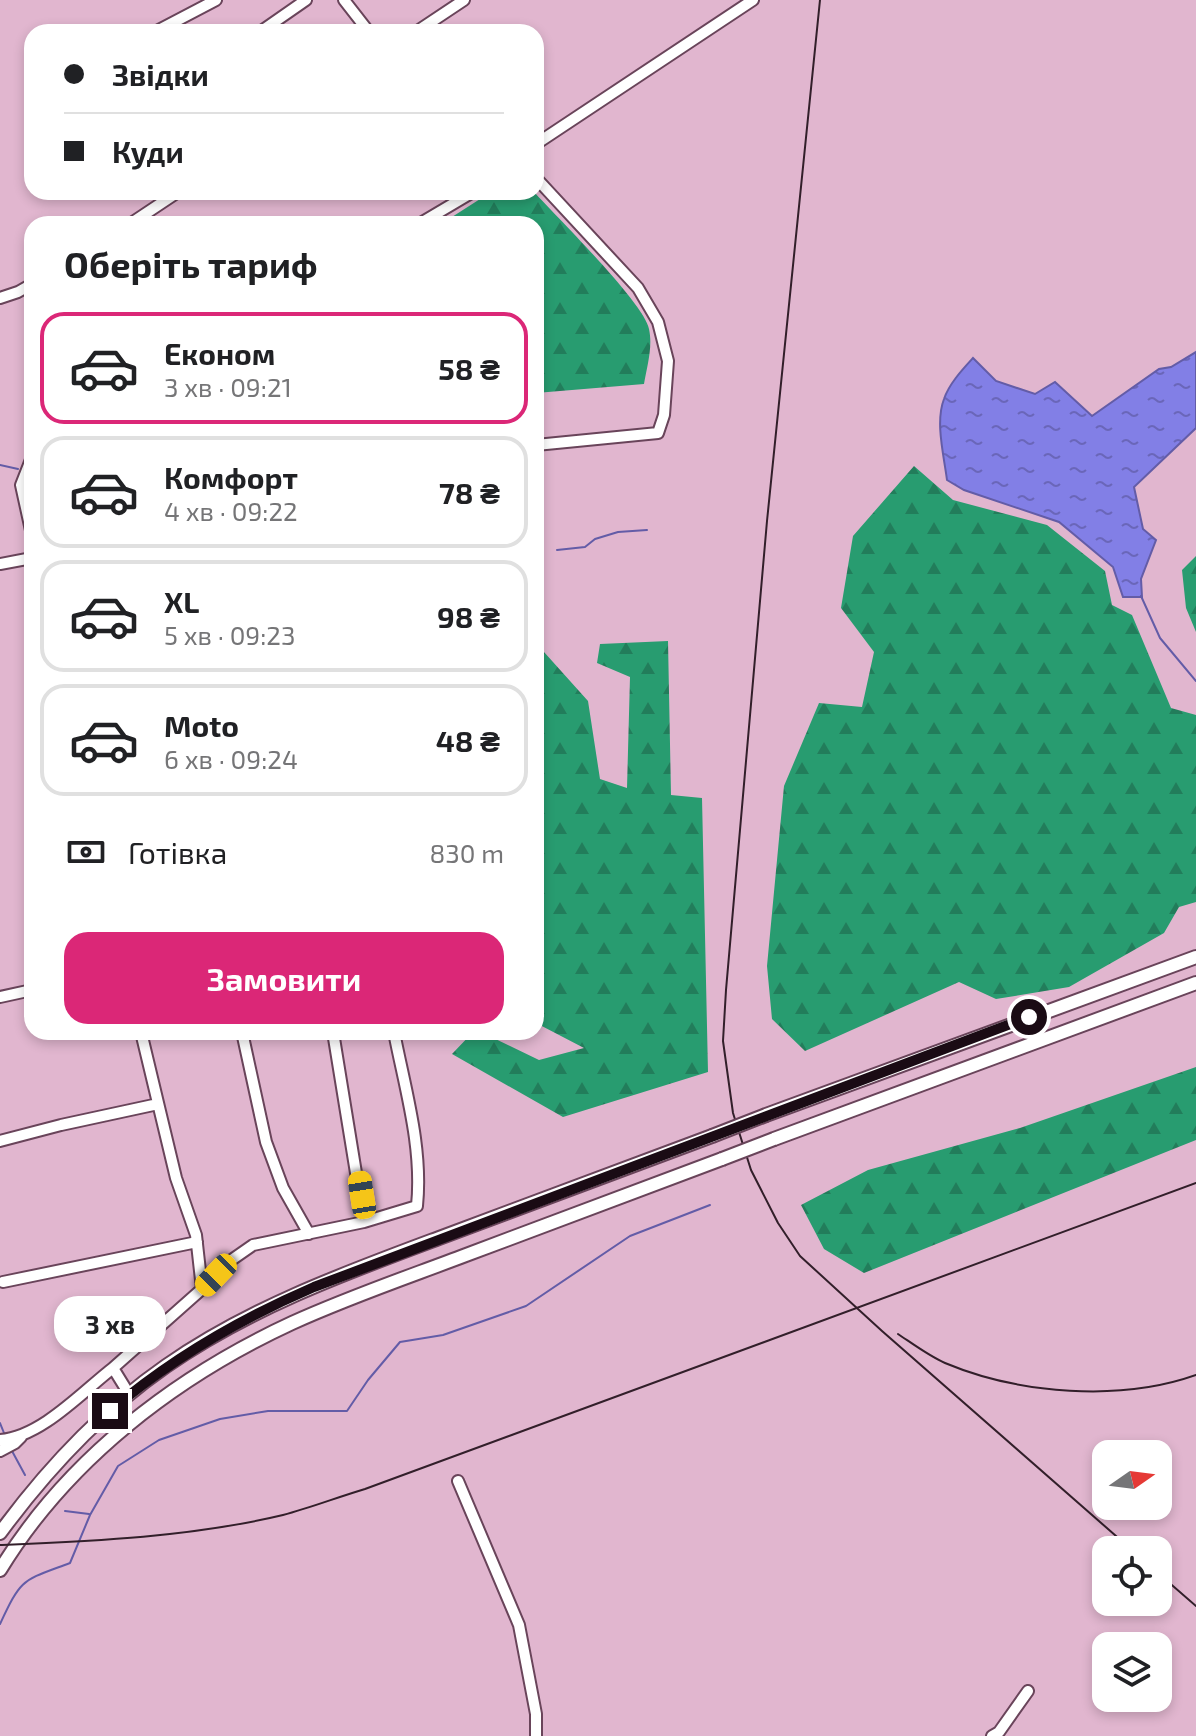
<!DOCTYPE html>
<html lang="uk">
<meta charset="utf-8">
<style>
body{margin:0;font-family:"Exo 2",sans-serif;background:#f6f6f6;color:#202124;height:100vh;display:flex;flex-direction:column;font-size:30px;white-space:nowrap}
*{box-sizing:border-box;margin:0}
p{font-size:26px;color:#757577}
.icon{flex:none;width:44px;height:44px;fill:none;stroke:currentColor;stroke-width:2;stroke-linecap:round;stroke-linejoin:round}
.map{position:relative;flex:1;overflow:hidden}
.panel{position:absolute;left:24px;top:216px;width:520px;height:824px;display:flex;flex-direction:column;background:#fff;border-radius:24px;box-shadow:0 4px 12px #0003}
.panel>*{flex:none}
.guide{position:absolute;left:24px;top:24px;width:520px;height:176px;border-radius:24px;box-shadow:0 4px 12px #0003;display:grid;align-content:center;height:176px;padding:0 40px;background:#fff}
.needle{width:52px;rotate:76deg}
.tools{position:absolute;left:1092px;top:1440px;display:grid;gap:16px}
.tools a{display:grid;place-items:center;width:80px;height:80px;border-radius:16px;background:#fff;box-shadow:0 4px 12px #0003;font-size:40px}
.end{position:absolute;width:36px;height:36px;margin:-18px;border:10px solid #1a0b14;background:#fff;box-shadow:0 0 0 4px #fff}
.from{border-radius:50%}
.bubble{position:absolute;height:56px;border-radius:24px;background:#fff;box-shadow:0 4px 12px #0003;font-size:26px;font-weight:700;line-height:56px;text-align:center}
.car{position:absolute;width:24px;height:48px;margin:-24px -12px;border-radius:10px;box-shadow:0 0 6px 2px #0007;background:linear-gradient(#f5c518 24%,#345 0 40%,#f5c518 0 76%,#345 0 86%,#f5c518 0)}
.guide b{display:flex;align-items:center;gap:28px;height:76px;font-size:30px}
.guide b+b{border-top:2px solid #e0e0e0}
.guide i{width:20px;height:20px;background:#202124}
ul{padding:0;list-style:none}
li{display:flex;align-items:center;gap:24px;height:112px;margin:0 16px 12px;padding:0 24px;border:4px solid #e0e0e0;border-radius:24px}
li div{flex:1}
li b{display:block;font-size:30px}
li em{font-style:normal;font-weight:700}
li.on{border-color:#db2777}
li>.icon{width:72px;height:72px;stroke-width:1.5}
h2{padding:0 40px;font-size:36px;line-height:96px}
.pay{display:flex;align-items:center;gap:20px;height:88px;padding:0 40px;font-size:30px}
.pay p{margin-inline-start:auto}
.primary-button{display:flex;gap:16px;margin-top:auto;padding:16px 40px}
.primary-button a{flex:1;height:92px;border-radius:24px;background:#db2777;color:#fff;font-size:32px;font-weight:700;line-height:92px;text-align:center}
.map>svg:first-child{display:block}
.forest{fill:url(#forest-firs)}
.water{fill:url(#water-ripples);stroke:#635ca7;stroke-width:2}
.lines{fill:none;stroke-linecap:round;stroke-linejoin:round}
.stream{stroke:#635ca7;stroke-width:2}
.minor-casing{stroke:#69445a;stroke-width:14}
.major-casing{stroke:#69445a;stroke-width:16}
.minor{stroke:#fff;stroke-width:10}
.major{stroke:#fff;stroke-width:12}
.rail{stroke:#321f2a;stroke-width:2}
.major-bridge-casing{stroke:#69445a;stroke-width:16;stroke-linecap:butt}
.major-bridge{stroke:#fff;stroke-width:12}
.route{stroke:#1a0b14;stroke-width:10}
</style>
<div class="map">
<svg width="1196" height="1736" viewBox="0 0 1196 1736">
<defs>
<pattern id="forest-firs" width="22" height="20" patternUnits="userSpaceOnUse" patternTransform="scale(2)"><rect width="22" height="20" fill="#289c70"/><path d="M5 1l3.5 6h-7zM16 11l3.5 6h-7z" fill="#227d5b"/></pattern>
<pattern id="water-ripples" width="26" height="14" patternUnits="userSpaceOnUse" patternTransform="scale(2)"><rect width="26" height="14" fill="#827fe6"/><path d="M2 4q2-2 4 0t4 0M15 11q2-2 4 0t4 0" fill="none" stroke="#6a66b9"/></pattern>
</defs>
<rect width="100%" height="100%" fill="#e1b6cf"/>
<path class="forest" d="M491,192H534C556,216 645,304 649,329C653,347 647,366 644,384L536,393V224H441Z
M914,466L953,500L1047,525L1105,571L1112,605L1132,615L1171,708L1196,715V902L1179,907L1164,933L1069,987L996,999L959,982L805,1051L772,1019L767,966L784,786L819,703L862,707L874,652L841,608L853,536Z
M1196,556V632L1186,608L1182,570Z
M668,641L671,795L702,798L708,1072L563,1117L452,1054L473,1032H481L539,1060L584,1048L536,1023V654L544,652L588,701L600,779L627,788L630,677L597,663L600,644Z
M1196,1067V1140L864,1273L824,1249L801,1205L868,1170L1020,1128Z"/>
<path class="water" d="M1196,352V428L1134,487L1143,529L1156,540L1141,579L1142,597H1123L1113,567L1059,522L964,490L947,480C944,456 935,422 944,399C949,384 962,370 973,358L996,381L1035,394L1055,382L1092,416L1159,369L1171,367Z"/>
<g class="lines">
<path class="stream" d="M0,465L18,469
M557,550L585,547L595,539L618,532L647,530
M1141,596L1160,638L1196,681
M0,1423L4,1433
M12,1451L25,1475
M65,1511L89,1514
M0,1624C22,1577 22,1581 70,1563L90,1515L118,1466L159,1440L220,1419L268,1411H347L368,1380L400,1342L443,1335L526,1306L630,1236L710,1205"/>
<g class="minor-casing">
<path id="minor" d="M344,0L369,32
M155,32L216,0
M260,32L306,0
M416,32L464,0
M536,144L753,0
M536,178L638,288L658,322L668,361L664,415L658,433L536,445
M130,224L178,192
M419,224L473,192
M0,298L18,292L32,284
M32,457L21,485L32,535
M0,564L32,558
M0,997L32,990
M242,1032L266,1142L283,1188L309,1234
M333,1032L364,1222
M0,1141L61,1125L158,1104
M3,1282L197,1242
M202,1289L230,1261L253,1245L364,1222L417,1206C423,1147 405,1089 394,1032
M129,1394L113,1368L202,1289L196,1235L176,1178L141,1032
M0,1440C41,1437 82,1392 113,1368
M0,1451L15,1443L21,1437
M458,1481L519,1625L536,1714V1736
M992,1736L999,1732L1028,1691"/>
</g>
<g class="major-casing">
<path id="major" d="M766,1115L1196,957
M774,1139L1196,983
M0,1533C47,1469 100,1412 166,1366C249,1308 345,1273 439,1238C530,1204 621,1170 712,1136
M0,1570C67,1460 175,1377 292,1323C349,1297 408,1277 466,1255C552,1223 637,1191 722,1159"/>
</g>
<use href="#minor" class="minor"/>
<use href="#major" class="major"/>
<path class="rail" d="M820,0L767,521L726,990L723,1041L733,1113L751,1170L778,1223L800,1256L882,1331L1132,1550
M898,1334C913,1344 929,1356 945,1363C1019,1394 1120,1402 1196,1375
M0,1545C94,1541 191,1537 283,1515C310,1508 338,1497 365,1489L1196,1183
M1158,1573L1196,1606"/>
<g class="major-bridge-casing">
<path id="major-bridge" d="M712,1136L766,1115
M722,1159L774,1139"/>
</g>
<use href="#major-bridge" class="major-bridge"/>
</g>
<g class="lines">
<path class="route" d="M110,1411C172,1358 240,1319 314,1287L1029,1017"/>
</g>
</svg>
<div class="tools">
<a><svg class="needle" viewBox="-14 -14 28 28"><path d="M0-13l5 13h-10z" fill="#e53935"/><path d="M0 13l5-13h-10z" fill="#757577"/></svg></a>
<a><svg class="icon" aria-label="locate" viewBox="0 0 24 24"><circle cx="12" cy="12" r="6"/><path d="M12 2v4M12 18v4M2 12h4M18 12h4"/></svg></a>
<a><svg class="icon" aria-label="layers" viewBox="0 0 24 24"><path d="M12 4l9 5-9 5-9-5zM3 14l9 5 9-5"/></svg></a>
</div>
<i class="end from" style="left:1029px;top:1017px"></i>
<i class="end" style="left:110px;top:1411px"></i>
<div class="bubble" style="left:54px;top:1296px;width:112px">3 хв</div>
<i class="car" style="left:362px;top:1195px;rotate:351deg"></i>
<i class="car" style="left:216px;top:1275px;rotate:224deg"></i>
<div class="guide">
<b><i class="from"></i>Звідки</b>
<b><i></i>Куди</b>
</div>
<section class="panel">
<h2>Оберіть тариф</h2>
<ul>
<li class="on"><svg class="icon" aria-label="car" viewBox="0 0 24 24"><path d="M5 17H2v-5l4-1 3-4h7l3 4 3 1v5h-3M9 17h6M6 11h13"/><circle cx="7" cy="17" r="2"/><circle cx="17" cy="17" r="2"/></svg><div><b>Економ</b><p>3 хв · 09:21</p></div><em>58 ₴</em></li>
<li><svg class="icon" aria-label="car" viewBox="0 0 24 24"><path d="M5 17H2v-5l4-1 3-4h7l3 4 3 1v5h-3M9 17h6M6 11h13"/><circle cx="7" cy="17" r="2"/><circle cx="17" cy="17" r="2"/></svg><div><b>Комфорт</b><p>4 хв · 09:22</p></div><em>78 ₴</em></li>
<li><svg class="icon" aria-label="car" viewBox="0 0 24 24"><path d="M5 17H2v-5l4-1 3-4h7l3 4 3 1v5h-3M9 17h6M6 11h13"/><circle cx="7" cy="17" r="2"/><circle cx="17" cy="17" r="2"/></svg><div><b>XL</b><p>5 хв · 09:23</p></div><em>98 ₴</em></li>
<li><svg class="icon" aria-label="car" viewBox="0 0 24 24"><path d="M5 17H2v-5l4-1 3-4h7l3 4 3 1v5h-3M9 17h6M6 11h13"/><circle cx="7" cy="17" r="2"/><circle cx="17" cy="17" r="2"/></svg><div><b>Moto</b><p>6 хв · 09:24</p></div><em>48 ₴</em></li>
</ul>
<div class="pay"><svg class="icon" aria-label="cash" viewBox="0 0 24 24"><path d="M3 7h18v10H3z"/><circle cx="12" cy="12" r="2"/></svg>Готівка<p>830 m</p></div>
<div class="primary-button"><a>Замовити</a></div>
</section>
</div>
